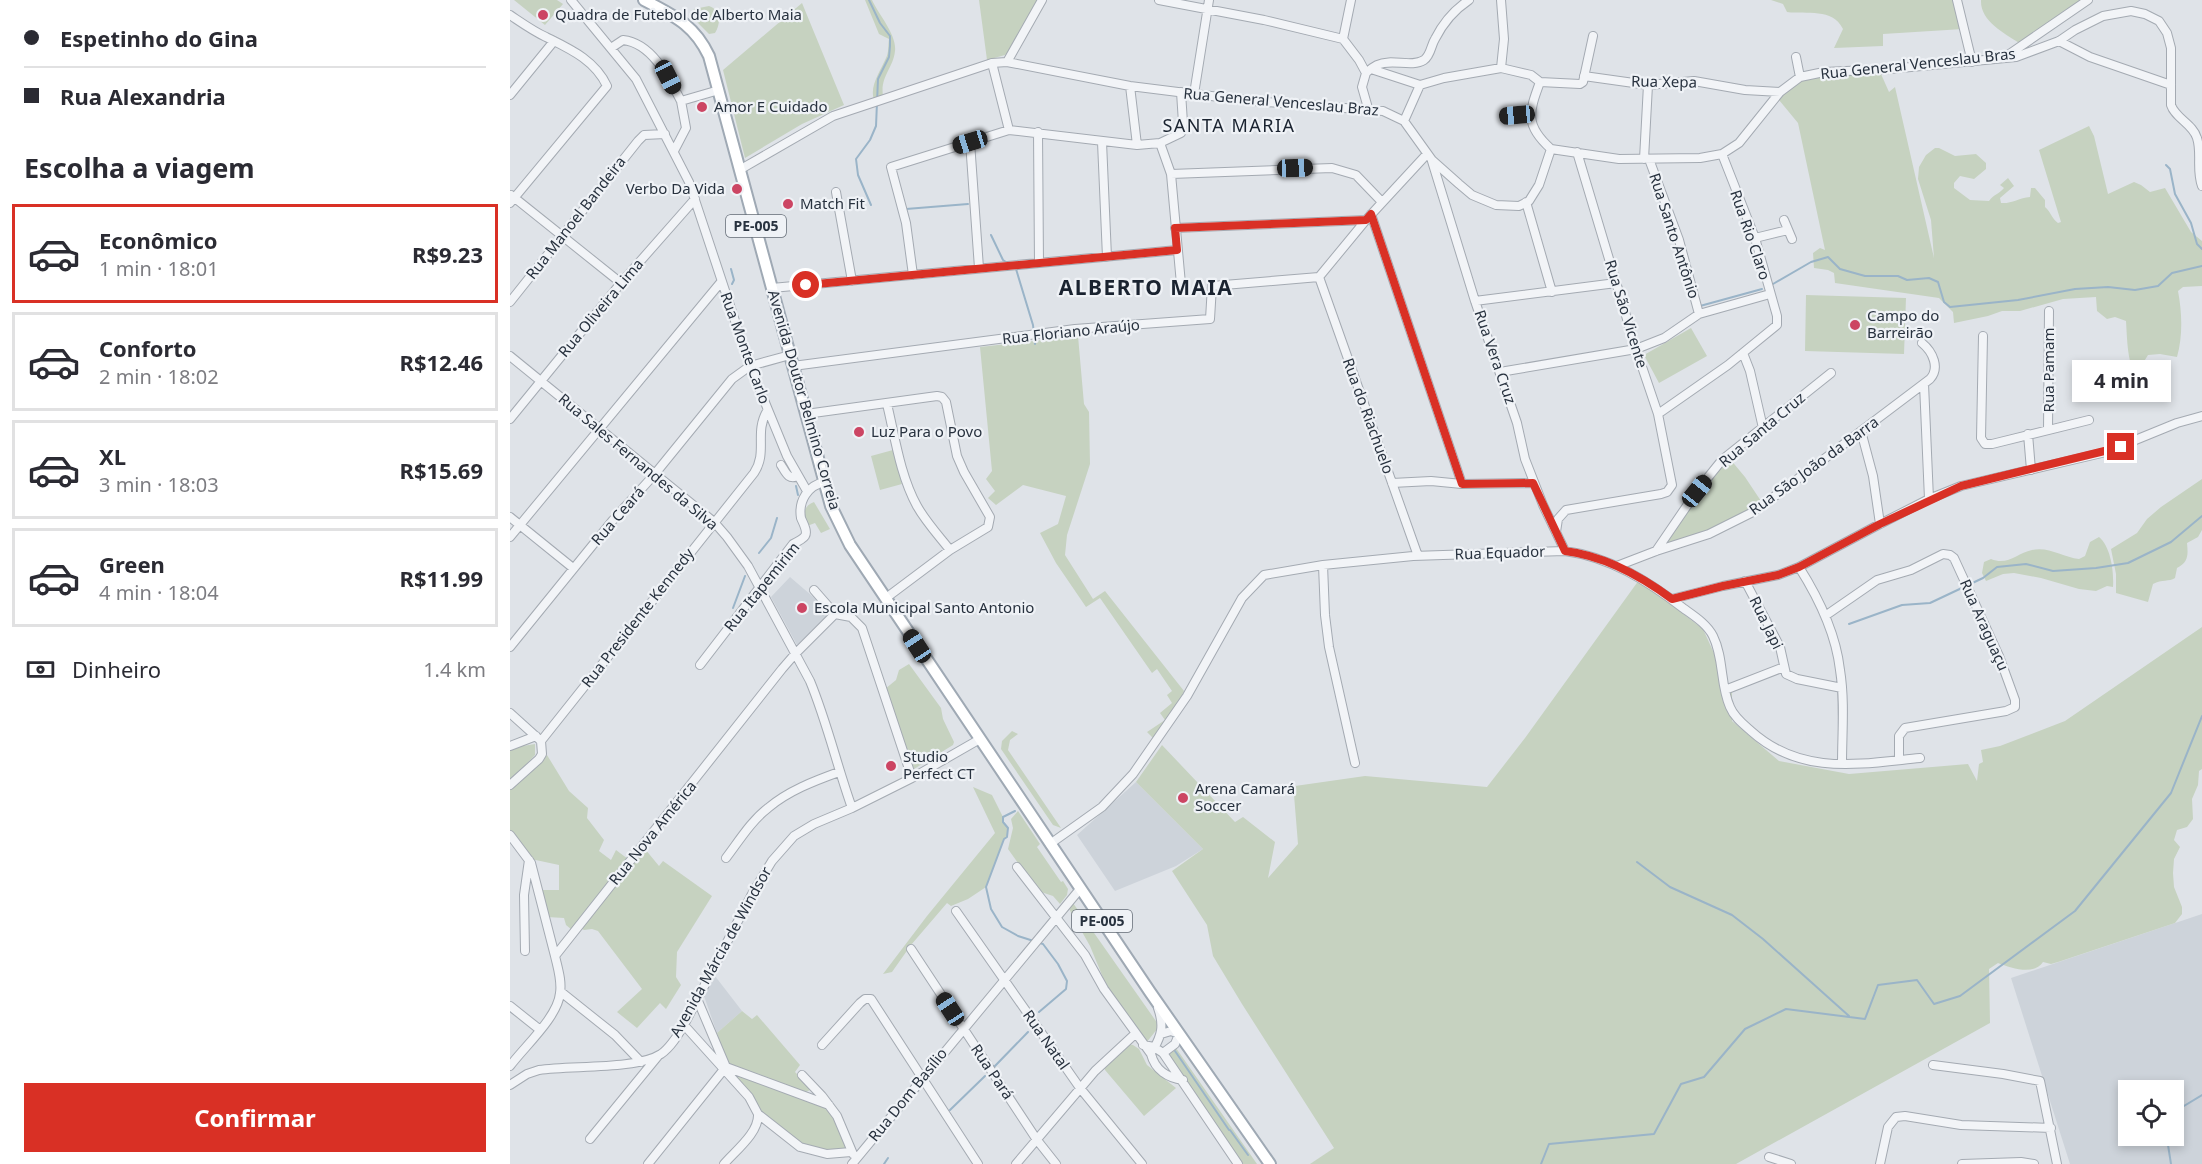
<!DOCTYPE html>
<html lang="pt">
<meta charset="utf-8">
<style>
body{margin:0;font-family:"Noto Sans",sans-serif;background:#f7f7f7;color:#2b2b33;height:100vh;display:flex;flex-direction:column;font-size:22px;white-space:nowrap}
*{box-sizing:border-box;margin:0}
p{font-size:20px;color:#7c7c81}
.icon{flex:none;width:33px;height:33px;fill:none;stroke:currentColor;stroke-width:2;stroke-linecap:round;stroke-linejoin:round}
.map{position:relative;flex:1;overflow:hidden}
.details{display:flex;flex-direction:column;background:#fff;width:510px}
.details>*{flex:none}
.banner{display:grid;align-content:center;height:132px;padding:0 24px;background:#fff}
.fabs{position:absolute;left:1608px;top:1080px;display:grid;gap:12px}
.fabs a{display:grid;place-items:center;width:66px;height:66px;border-radius:0px;background:#fff;box-shadow:0 3px 9px #0003;font-size:30px}
.end{position:absolute;width:27px;height:27px;margin:-14px;border:8px solid #d93025;background:#fff;box-shadow:0 0 0 3px #fff}
.from{border-radius:50%}
.bubble{position:absolute;height:42px;border-radius:0px;background:#fff;box-shadow:0 3px 9px #0003;font-size:20px;font-weight:700;line-height:42px;text-align:center}
.car{position:absolute;width:18px;height:36px;margin:-18px -9px;border-radius:8px;box-shadow:0 0 4px 2px #0007;background:linear-gradient(#222 24%,#8ab4d8 0 40%,#222 0 76%,#8ab4d8 0 86%,#222 0)}
.banner b{display:flex;align-items:center;gap:21px;height:57px;font-size:22px}
.banner b+b{border-top:2px solid #e1e1e2}
.banner i{width:15px;height:15px;background:#2b2b33}
ul{padding:0;list-style:none}
li{display:flex;align-items:center;gap:18px;height:99px;margin:0 12px 9px;padding:0 12px;border:3px solid #e1e1e2;border-radius:0px}
li div{flex:1}
li b{display:block;font-size:22px}
li em{font-style:normal;font-weight:700}
li.on{border-color:#d93025}
li>.icon{width:54px;height:54px;stroke-width:1.5}
h2{padding:0 24px;font-size:27px;line-height:72px}
.pay{display:flex;align-items:center;gap:15px;height:66px;padding:0 24px;font-size:22px}
.pay p{margin-inline-start:auto}
.button{display:flex;gap:12px;margin-top:auto;padding:12px 24px}
.button a{flex:1;height:69px;border-radius:0px;background:#d93025;color:#fff;font-size:24px;font-weight:700;line-height:69px;text-align:center}
main{display:flex;flex:1;min-height:0}
.map>svg:first-child{display:block}
.built{fill:#cdd3da;fill-rule:evenodd}
.green{fill:#c6d2c0}
.lines{fill:none;stroke-linecap:round;stroke-linejoin:round}
.stream{stroke:#9ab4c8;stroke-width:2}
.minor-casing{stroke:#a4aab2;stroke-width:10}
.major-casing{stroke:#9fa9b4;stroke-width:14}
.minor{stroke:#f2f4f7;stroke-width:8}
.major{stroke:#fff;stroke-width:10}
.route{stroke:#d93025;stroke-width:8}
.poi-dot{fill:#cc4563;stroke:#eff2f6;stroke-width:2}
.labels{text-anchor:middle;stroke-width:4.5;stroke-linejoin:round;paint-order:stroke}
.shield{fill:#eff2f6;stroke:#646c76;stroke-width:1.5}
.shield-label{font-size:14px;font-weight:bold;fill:#28323f}
.poi-label{font-size:15px;fill:#28323f;stroke:#eff2f6;text-anchor:start}
.street-label{font-size:15px;fill:#28323f;stroke:#eff2f6}
.quarter-label{font-size:18px;letter-spacing:1.5px;fill:#1a2330;stroke:#eff2f6}
.district-label{font-size:21px;font-weight:bold;letter-spacing:1.5px;fill:#1a2330;stroke:#eff2f6}
</style>
<main>
<section class="details">
<div class="banner">
<b><i class="from"></i>Espetinho do Gina</b>
<b><i></i>Rua Alexandria</b>
</div>
<h2>Escolha a viagem</h2>
<ul>
<li class="on"><svg class="icon" aria-label="car" viewBox="0 0 24 24"><path d="M5 17H2v-5l4-1 3-4h7l3 4 3 1v5h-3M9 17h6M6 11h13"/><circle cx="7" cy="17" r="2"/><circle cx="17" cy="17" r="2"/></svg><div><b>Econômico</b><p>1 min · 18:01</p></div><em>R$9.23</em></li>
<li><svg class="icon" aria-label="car" viewBox="0 0 24 24"><path d="M5 17H2v-5l4-1 3-4h7l3 4 3 1v5h-3M9 17h6M6 11h13"/><circle cx="7" cy="17" r="2"/><circle cx="17" cy="17" r="2"/></svg><div><b>Conforto</b><p>2 min · 18:02</p></div><em>R$12.46</em></li>
<li><svg class="icon" aria-label="car" viewBox="0 0 24 24"><path d="M5 17H2v-5l4-1 3-4h7l3 4 3 1v5h-3M9 17h6M6 11h13"/><circle cx="7" cy="17" r="2"/><circle cx="17" cy="17" r="2"/></svg><div><b>XL</b><p>3 min · 18:03</p></div><em>R$15.69</em></li>
<li><svg class="icon" aria-label="car" viewBox="0 0 24 24"><path d="M5 17H2v-5l4-1 3-4h7l3 4 3 1v5h-3M9 17h6M6 11h13"/><circle cx="7" cy="17" r="2"/><circle cx="17" cy="17" r="2"/></svg><div><b>Green</b><p>4 min · 18:04</p></div><em>R$11.99</em></li>
</ul>
<div class="pay"><svg class="icon" aria-label="cash" viewBox="0 0 24 24"><path d="M3 7h18v10H3z"/><circle cx="12" cy="12" r="2"/></svg>Dinheiro<p>1.4 km</p></div>
<div class="button"><a>Confirmar</a></div>
</section>
<div class="map">
<svg width="1692" height="1164" viewBox="0 0 1692 1164">
<rect width="100%" height="100%" fill="#dfe3e8"/>
<path class="built" d="M280,577L322,613L287,645L261,597Z
M626,782L693,849L666,866L605,891L567,835Z
M1692,914V1164H1560L1501,978ZM1618,1090H1664V1136H1618Z
M205,976L232,1011L207,1033L194,996Z"/>
<path class="green" d="M4,0H47L53,4L35,25Z
M355,0H362C369,15 387,35 385,51C383,69 370,76 373,96L364,100C359,86 371,70 376,58C379,53 378,45 379,39L369,34Z
M469,0H528L502,49L495,55L477,60Z
M1261,0H1445L1453,29L1373,34V46L1324,48L1333,29C1322,7 1297,15 1277,12L1273,4Z
M1471,0H1572L1509,43C1494,33 1470,21 1471,0Z
M292,3L334,105L292,124L235,158L213,70Z
M199,6C211,10 211,24 205,33L199,34L181,16L184,9Z
M1356,73L1371,74L1379,92L1385,87L1424,258L1421,220L1408,179L1409,167L1416,155L1425,148H1429L1445,156L1466,154L1476,163V169L1464,179L1450,176L1444,183V188L1460,200L1479,201C1483,195 1489,194 1494,188L1490,185L1498,178L1504,186L1490,198L1491,203C1501,204 1509,198 1520,197L1521,188H1525L1535,200V207C1541,212 1542,219 1548,223L1551,222L1529,150L1579,126L1584,136L1598,194L1624,182L1631,185L1640,192L1655,188L1681,232L1692,241V286L1673,287L1668,291C1672,312 1673,336 1667,357L1650,354L1638,355L1630,368H1622C1617,353 1617,336 1616,321L1605,317L1597,319L1587,311L1586,297L1553,299L1510,311H1492L1478,316L1444,323L1443,312L1429,298L1325,283L1324,273L1318,270L1304,268L1303,253L1310,248L1315,250L1288,123L1269,100C1292,69 1322,75 1356,73Z
M1296,295L1396,298L1394,354L1295,351Z
M1181,328L1197,356L1149,383L1134,355Z
M568,336L574,404L579,412L580,464L557,535L555,555L583,599L595,591L674,691L669,703L643,738L637,732L655,720L650,713L662,703L657,695L662,691L647,669L642,673L590,598L576,607L546,563L530,533L548,524L556,496L513,485L486,505L478,498L485,491L476,479L482,471L470,347Z
M383,450L392,484L370,490L361,456Z
M1220,459L1235,477L1251,501C1227,522 1189,541 1157,542L1207,469Z
M1692,479V530L1688,537L1677,543C1678,554 1679,562 1667,568L1665,578C1659,582 1652,579 1643,584L1638,602L1606,593V574L1601,549L1627,533L1637,519L1651,507Z
M304,502L320,529L311,533L305,523L297,526C292,516 293,506 304,502Z
M1589,537C1601,547 1604,572 1603,587L1597,586L1586,591L1569,589L1531,578L1504,573L1493,574L1476,581L1472,573L1474,562L1481,559C1498,566 1507,553 1522,550C1538,546 1553,557 1569,559L1575,556L1580,542Z
M1129,580L1193,629L1222,693V721L1269,761L1339,774L1458,764L1467,781L1469,764L1473,762L1471,750L1490,746L1555,721L1692,627V769L1689,771L1688,785L1682,799L1683,819L1677,827L1667,830L1664,840L1670,847L1664,859L1663,873L1664,887L1672,907V914L1665,923L1548,962L1541,964L1533,962C1524,976 1501,968 1488,963L1479,969L1480,1023L1226,1164H800L824,1148L732,1004L703,956L697,925L662,871L693,849L626,782L652,745L725,822L733,817L765,842L758,878L788,844L784,795L785,786L855,776L977,787L1015,738Z
M399,664L431,708L433,719L444,742L443,745L404,769L375,689L386,680L389,670Z
M502,731L508,734L500,740L498,750L551,828L543,825L491,749L492,741Z
M25,744V755L0,782V748Z
M37,755L59,791L78,808L77,818L94,840L89,851L101,860L106,850L118,859L62,930L56,925L54,918L37,917L30,890H49V865L21,859L0,831V787Z
M463,787L482,795L493,817V822L498,828L497,837L494,839L476,887L458,899L441,906L437,903L401,945L382,972L373,974L417,916L485,833Z
M508,811L530,844L527,847L551,882L553,881L558,889L557,895L550,904L543,896L528,891L498,849L503,828L501,819Z
M135,849L149,866L153,861L202,896L167,952L166,977L171,985L156,1009L150,1003L127,1028L107,1012L132,989L88,931L82,929L74,930L70,928Z
M563,903L648,1024V1028L636,1043L609,1008L594,980L580,946L558,907Z
M232,1011L242,1019L247,1015L290,1065L285,1072L296,1083L300,1090L294,1093L217,1064L207,1033Z
M618,1044L623,1045L629,1049L637,1065L666,1088L634,1116L595,1070L594,1065Z
M663,1047L666,1048L747,1164H732L659,1054V1050Z
M218,1069L317,1108L326,1122L339,1150C325,1150 311,1150 297,1146C266,1136 237,1094 218,1069Z"/>
<g class="lines">
<path class="stream" d="M359,0L370,23L380,36V46L379,57L368,79L366,126L360,140L346,159L348,175L361,205
M1656,165L1660,169L1665,194L1681,223L1687,244L1692,249
M396,209L458,204
M481,235L493,260L499,264
M221,269L224,280L222,284
M506,269L523,325L525,344
M1263,284L1301,262L1318,257L1330,269L1355,276H1388L1397,280L1419,278L1428,282L1434,302L1440,307L1508,300L1565,289L1598,287L1625,290L1648,286L1662,273L1692,266
M1190,306L1252,289
M286,486L288,495
M249,553L261,538L267,518
M223,608L235,576
M1339,624L1392,605L1420,603L1473,578L1487,567L1516,564L1543,571L1586,568L1618,563L1661,542L1692,516
M505,811L493,817V822L498,828L497,837L494,839L476,887L481,909L492,927L508,936L533,944L548,964L557,981L556,989L529,1012
M1127,862L1160,887L1222,915L1253,939L1339,1016
M665,1051L719,1130
M484,1067L518,1032
M440,1110L475,1076
M1664,1117V1112L1692,1095
M720,1130L738,1155
M1660,1136L1658,1145L1661,1164
M374,1164L378,1158
M1031,1164L1039,1144L1144,1134L1171,1084L1194,1077L1235,1029L1276,1009L1355,1019L1368,985L1407,980L1424,1004L1450,996L1565,911L1661,793L1692,716"/>
<g class="minor-casing">
<path id="minor" d="M61,0L126,79L179,182L240,366L277,456L297,491
M649,0L754,20L833,39L849,60L856,73L852,87L858,108
M1447,0L1462,62
M0,15C12,23 23,31 36,37C60,49 85,60 97,86L0,203
M833,39L841,0
M1549,41L1580,57L1661,85
M101,48L113,40C142,43 159,78 171,101
M1286,57L1290,77
M1495,57L1578,0
M497,62L532,0
M482,63L499,130
M991,68L994,39L991,0
M861,69L910,85
M856,73C859,70 863,67 867,65C882,58 901,68 914,60C921,55 921,45 925,39C933,23 944,10 959,0
M1074,76L1138,85L1184,81L1235,90L1270,92
M1030,82C1019,112 1014,125 1041,149
M910,85L934,78L991,68L1021,75L1030,82L1070,84L1073,82L1083,36
M620,86L627,145
M684,94L699,0
M0,95L44,41
M994,116L1020,114
M894,121L910,85
M528,132L529,263
M460,142L469,268
M592,142L597,257
M650,143L661,174L671,284
M164,151L176,128L171,101L209,90
M1134,159L1138,85
M1139,159L1169,240L1189,314
M922,161L965,301L1007,423L1015,459L1033,505L1055,551
M231,169L323,116L482,63L497,62L620,86L684,94L744,101L873,111L894,121L922,160L949,184L962,195L986,205L1009,206L1019,201L1029,185L1041,149L1109,159L1190,158L1212,154L1229,143L1270,92L1290,77L1314,72L1380,69L1506,57L1549,41L1565,30L1593,16L1621,11L1635,14L1649,21L1657,33L1661,48V105C1665,118 1683,124 1687,138C1692,153 1686,170 1692,186
M661,174L822,168L846,175L872,202
M326,192L342,281
M1,195L111,283
M1016,202L1042,292
M861,214L952,484
M1274,220L1282,239
M665,228L856,220
M1245,238L1278,230
M403,275L396,223L381,167L499,130L627,145L650,143L671,133L673,123L671,92
M809,277L908,556
M809,277L856,220L917,154
M262,288L667,250
M965,301L1106,283
M0,302L128,141L134,135L155,134
M1473,336L1471,438L1475,444H1482L1579,420
M1233,353L1240,371L1253,428
M0,356L204,522L217,537L238,566L300,681C317,722 327,766 342,808
M283,366L565,329L700,319L702,286L809,277
M990,372L1126,349L1154,338L1189,314L1260,294
M1414,384L1419,499
M377,404C385,437 390,475 407,506C416,522 429,536 440,550
M296,414L427,396L432,397L436,402L447,456L454,472L480,517L478,527L440,550L376,598
M1148,414L1218,365L1267,325V316L1245,238L1212,154
M0,419L111,283L185,199
M1538,430L1539,311
M1351,431L1363,476L1370,524
M1518,434L1521,470
M271,465C276,473 278,480 288,476
M882,483L921,481L952,484L1023,483
M0,517L63,568
M1046,532L1048,519L1056,510L1151,494L1157,492L1162,485L1148,414L1126,349L1067,152
M0,537L211,282
M1146,551L1187,491L1212,460L1321,373
M813,565L815,615L819,647L845,763
M1107,566L1146,551L1199,534L1241,513L1265,496L1420,379C1430,368 1423,352 1412,343
M1289,567C1308,597 1326,634 1330,670C1335,701 1332,733 1332,764
M1235,581L1270,647L1276,674L1287,679L1332,688
M304,590L325,614L341,617L352,628L402,778
M1162,599L1213,586L1268,575L1289,567L1370,524L1419,499L1451,486L1596,452L1667,423L1692,416
M1315,616L1367,580L1401,570L1433,554L1440,555L1444,558L1489,656L1505,700V707L1496,711L1395,728L1389,736V760
M0,647L103,520L144,475L222,379L240,366L280,355
M190,665L283,544C287,542 293,539 295,536C298,531 293,523 291,518C288,501 298,485 315,482
M1215,690L1274,667
M0,713L31,741
M0,746L26,736
M0,785L29,759L32,754L31,741L244,473C258,452 244,433 257,411
M0,835L21,863L45,956
M540,844L592,807L623,774L677,696L732,598L754,575L813,565L903,556L1055,551C1100,557 1138,581 1173,608C1184,616 1197,624 1203,636C1214,658 1210,685 1220,707C1224,717 1233,724 1241,731C1291,776 1349,764 1410,758
M216,858C229,841 241,821 258,808C278,791 304,781 329,772
M507,867L575,955L594,989L641,1054C645,1070 658,1078 673,1080
M446,911L570,1088L632,1164
M401,949L527,1140L546,1164
M15,951L14,895L19,860
M51,992L105,1035L131,1062
M188,1001L216,1067L319,1105
M0,1006L29,1029
M174,1025L239,1097L248,1114L290,1147L317,1154L341,1152
M651,1034L661,1031L669,1034L665,1044L653,1053
M312,1045L350,1003L355,999H361L468,1164
M633,1045L644,1047L653,1053L728,1164
M643,1050C652,1035 654,1025 648,1008
M1423,1065L1493,1074L1530,1081L1547,1164
M0,1066C14,1047 48,1017 50,993C52,981 48,969 45,956L272,669L285,654L325,614
M292,1075L312,1096L327,1116L343,1154
M0,1085L17,1074L29,1070C61,1065 126,1070 151,1054C161,1047 168,1035 174,1025L242,894L262,861L284,836L304,824L342,808L402,778L470,739
M80,1139L148,1056
M1259,1157L1281,1164
M138,1164L215,1068
M214,1164C225,1151 249,1133 248,1114
M342,1164L570,889
M506,1164L585,1071L625,1034
M1370,1164L1378,1127L1386,1117L1395,1116L1451,1125L1541,1128
M1452,1164L1511,1162L1524,1164"/>
</g>
<g class="major-casing">
<path id="major" d="M134,0C164,16 184,24 199,56L321,506L340,545L640,992L760,1164"/>
</g>
<use href="#minor" class="minor"/>
<use href="#major" class="major"/>
</g>
<g class="lines">
<path class="route" d="M296,285L667,250L665,228L856,220L861,214L952,484L1023,483L1055,551C1095,556 1131,576 1162,599L1213,586L1268,575L1289,567L1370,524L1451,486L1611,447"/>
</g>
<g class="poi-dot">
<circle cx="33" cy="15" r="6"/>
<circle cx="192" cy="107" r="6"/>
<circle cx="227" cy="189" r="6"/>
<circle cx="278" cy="204" r="6"/>
<circle cx="1345" cy="325" r="6"/>
<circle cx="349" cy="432" r="6"/>
<circle cx="292" cy="608" r="6"/>
<circle cx="381" cy="766" r="6"/>
<circle cx="673" cy="798" r="6"/>
</g>
<g class="labels">
<g class="shield">
<rect x="216" y="215" width="60" height="22" rx="4.5"/>
<rect x="562" y="910" width="60" height="22" rx="4.5"/>
</g>
<g class="shield-label">
<text x="246" y="231">PE-005</text>
<text x="592" y="926">PE-005</text>
</g>
<g class="poi-label">
<text x="45" y="20">Quadra de Futebol de Alberto Maia</text>
<text x="204" y="112">Amor E Cuidado</text>
<text x="215" y="194" text-anchor="end">Verbo Da Vida</text>
<text x="290" y="209">Match Fit</text>
<text x="1357" y="321">Campo do<tspan x="1357" dy="17">Barreirão</tspan></text>
<text x="361" y="437">Luz Para o Povo</text>
<text x="304" y="613">Escola Municipal Santo Antonio</text>
<text x="393" y="762">Studio<tspan x="393" dy="17">Perfect CT</tspan></text>
<text x="685" y="794">Arena Camará<tspan x="685" dy="17">Soccer</tspan></text>
</g>
<g class="street-label">
<text transform="translate(1408 64) rotate(-6)" y="5">Rua General Venceslau Bras</text>
<text transform="translate(1154 82) rotate(1)" y="5">Rua Xepa</text>
<text transform="translate(771 102) rotate(5)" y="5">Rua General Venceslau Braz</text>
<text transform="translate(66 218) rotate(-52)" y="5">Rua Manoel Bandeira</text>
<text transform="translate(1240 235) rotate(71)" y="5">Rua Rio Claro</text>
<text transform="translate(1164 236) rotate(72)" y="5">Rua Santo Antônio</text>
<text transform="translate(91 308) rotate(-50)" y="5">Rua Oliveira Lima</text>
<text transform="translate(1116 314) rotate(73)" y="5">Rua São Vicente</text>
<text transform="translate(561 332) rotate(-6)" y="5">Rua Floriano Araújo</text>
<text transform="translate(235 348) rotate(70)" y="5">Rua Monte Carlo</text>
<text transform="translate(985 357) rotate(71)" y="5">Rua Vera Cruz</text>
<text transform="translate(1539 370) rotate(-90)" y="5">Rua Pamam</text>
<text transform="translate(294 400) rotate(74)" y="5">Avenida Doutor Belmino Correia</text>
<text transform="translate(858 416) rotate(70)" y="5">Rua do Riachuelo</text>
<text transform="translate(1252 430) rotate(-40)" y="5">Rua Santa Cruz</text>
<text transform="translate(128 462) rotate(40)" y="5">Rua Sales Fernandes da Silva</text>
<text transform="translate(1304 466) rotate(-36)" y="5">Rua São João da Barra</text>
<text transform="translate(108 516) rotate(-49)" y="5">Rua Ceará</text>
<text transform="translate(990 553) rotate(-2)" y="5">Rua Equador</text>
<text transform="translate(252 587) rotate(-51)" y="5">Rua Itapemirim</text>
<text transform="translate(128 618) rotate(-52)" y="5">Rua Presidente Kennedy</text>
<text transform="translate(1256 623) rotate(64)" y="5">Rua Japi</text>
<text transform="translate(1474 625) rotate(66)" y="5">Rua Araguaçu</text>
<text transform="translate(143 833) rotate(-51)" y="5">Rua Nova América</text>
<text transform="translate(211 952) rotate(-61)" y="5">Avenida Márcia de Windsor</text>
<text transform="translate(536 1040) rotate(55)" y="5">Rua Natal</text>
<text transform="translate(482 1072) rotate(56)" y="5">Rua Pará</text>
<text transform="translate(398 1095) rotate(-51)" y="5">Rua Dom Basílio</text>
</g>
<g class="quarter-label">
<text x="719" y="132">SANTA MARIA</text>
</g>
<g class="district-label">
<text x="636" y="295">ALBERTO MAIA</text>
</g>
</g>
</svg>
<div class="fabs">
<a><svg class="icon" aria-label="locate" viewBox="0 0 24 24"><circle cx="12" cy="12" r="6"/><path d="M12 2v4M12 18v4M2 12h4M18 12h4"/></svg></a>
</div>
<i class="end from" style="left:296px;top:285px"></i>
<i class="end" style="left:1611px;top:447px"></i>
<div class="bubble" style="left:1562px;top:360px;width:99px">4 min</div>
<i class="car" style="left:158px;top:77px;rotate:153deg"></i>
<i class="car" style="left:1007px;top:115px;rotate:265deg"></i>
<i class="car" style="left:460px;top:142px;rotate:253deg"></i>
<i class="car" style="left:785px;top:168px;rotate:88deg"></i>
<i class="car" style="left:1187px;top:491px;rotate:39deg"></i>
<i class="car" style="left:407px;top:646px;rotate:327deg"></i>
<i class="car" style="left:440px;top:1009px;rotate:327deg"></i>
</div>
</main>
